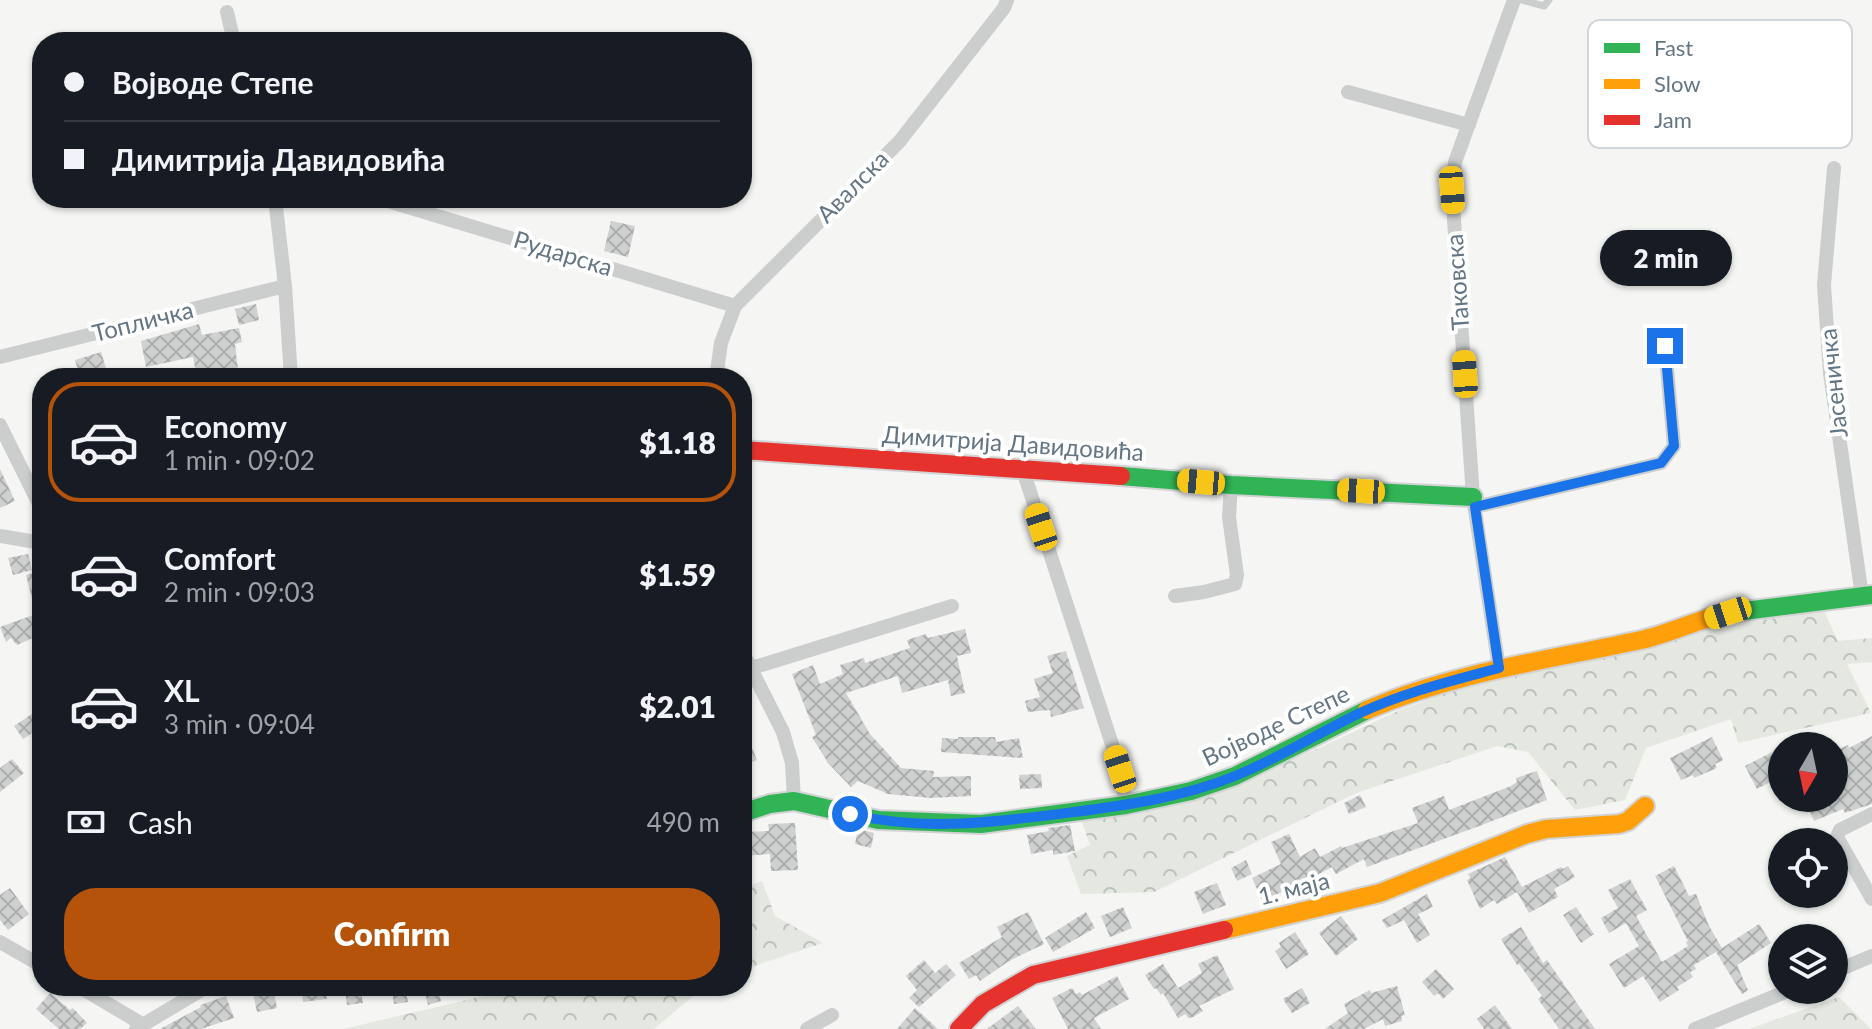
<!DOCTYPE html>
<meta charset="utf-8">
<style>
body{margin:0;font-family:Lato,sans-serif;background:#242831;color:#f1f3f6;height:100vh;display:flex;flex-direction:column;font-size:30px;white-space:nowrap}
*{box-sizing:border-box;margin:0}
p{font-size:26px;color:#9ea1a6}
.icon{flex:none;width:44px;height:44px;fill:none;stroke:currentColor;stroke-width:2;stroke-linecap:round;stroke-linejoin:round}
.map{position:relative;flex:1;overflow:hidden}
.drawer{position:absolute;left:32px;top:368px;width:720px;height:628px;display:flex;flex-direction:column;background:#171b24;border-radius:32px;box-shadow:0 2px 6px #0004}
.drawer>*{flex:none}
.banner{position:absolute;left:32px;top:32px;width:720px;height:176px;border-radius:32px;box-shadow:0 2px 6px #0004;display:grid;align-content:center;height:176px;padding:0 32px;background:#171b24}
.needle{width:52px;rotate:189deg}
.tools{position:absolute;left:1768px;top:732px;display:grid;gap:16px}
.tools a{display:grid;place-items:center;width:80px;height:80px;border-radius:50%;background:#171b24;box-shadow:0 2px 6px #0004;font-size:40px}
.end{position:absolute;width:36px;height:36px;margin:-18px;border:10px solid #1a73e8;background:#fff;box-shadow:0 0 0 4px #fff}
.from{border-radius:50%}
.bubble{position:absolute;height:56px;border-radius:28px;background:#171b24;box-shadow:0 2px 6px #0004;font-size:26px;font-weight:800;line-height:56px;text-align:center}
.car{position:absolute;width:24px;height:48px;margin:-24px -12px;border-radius:10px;box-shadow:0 0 6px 2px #0007;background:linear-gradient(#f5c518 24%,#345 0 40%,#f5c518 0 76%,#345 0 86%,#f5c518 0)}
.banner b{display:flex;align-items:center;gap:28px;height:76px;font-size:30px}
.banner b+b{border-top:2px solid #363941}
.banner i{width:20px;height:20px;background:#f1f3f6}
ul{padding:14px 0 0;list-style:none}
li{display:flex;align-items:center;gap:24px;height:120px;margin:0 16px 12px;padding:0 16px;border:4px solid transparent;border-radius:32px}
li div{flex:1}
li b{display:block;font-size:30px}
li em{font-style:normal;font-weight:800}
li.current{border-color:#b45309}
li>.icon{width:72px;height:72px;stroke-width:1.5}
.pay{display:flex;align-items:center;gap:20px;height:88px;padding:0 32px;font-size:30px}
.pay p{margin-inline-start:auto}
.button{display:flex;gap:16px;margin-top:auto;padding:16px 32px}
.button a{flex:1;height:92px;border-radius:32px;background:#b45309;color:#fff;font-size:32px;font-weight:800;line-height:92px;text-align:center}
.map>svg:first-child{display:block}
.forest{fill:url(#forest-crowns)}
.building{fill:url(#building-cross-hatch)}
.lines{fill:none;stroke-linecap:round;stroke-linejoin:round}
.fast-casing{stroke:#d2d3d4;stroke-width:22}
.slow-casing{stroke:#d2d3d4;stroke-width:22}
.jam-casing{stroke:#d2d3d4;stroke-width:22}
.lane{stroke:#cccece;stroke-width:7}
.street{stroke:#cccece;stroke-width:14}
.fast{stroke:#30b455;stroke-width:18}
.slow{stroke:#ff9f0a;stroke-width:18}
.jam{stroke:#e5322d;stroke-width:18}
.route{stroke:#1a73e8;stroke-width:10}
.labels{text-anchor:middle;stroke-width:8;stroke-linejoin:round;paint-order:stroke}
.street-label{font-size:24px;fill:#647684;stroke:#fff}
.key{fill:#fff;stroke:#d0d6da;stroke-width:2}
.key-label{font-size:22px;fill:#647684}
</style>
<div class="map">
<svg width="1872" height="1029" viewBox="0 0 1872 1029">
<defs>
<pattern id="forest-crowns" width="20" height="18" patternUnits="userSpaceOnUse" patternTransform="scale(2)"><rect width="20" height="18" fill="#e4e8e1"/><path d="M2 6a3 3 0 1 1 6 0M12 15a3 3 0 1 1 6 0" fill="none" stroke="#bcc1bc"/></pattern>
<pattern id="building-cross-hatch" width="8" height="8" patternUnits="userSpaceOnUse" patternTransform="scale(2)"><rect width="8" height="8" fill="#cfd1d0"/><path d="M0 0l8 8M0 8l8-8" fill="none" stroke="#acaeae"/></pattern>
</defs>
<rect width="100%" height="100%" fill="#f5f5f3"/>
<path class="forest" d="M1824,611L1838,641L1872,638V662L1847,664L1871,713L1738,743L1731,719L1646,748L1625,800L1575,810L1528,752L1497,746L1356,793L1154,892L1081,894L1067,856L1090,845L1080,816L1199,795L1319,748L1402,709L1474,683L1714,627Z
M762,881L775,916L823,943L742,970V888Z
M527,986H705L654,1029H343Z
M1839,997L1871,1029H1749Z"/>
<path class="building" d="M611,221L635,226L628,257L604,251Z
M256,304L259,320L239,325L235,309Z
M199,324L202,335L239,328L242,342L235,344L239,378H197L193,357L146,367L141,341Z
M101,352L109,378H80L75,360Z
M0,469L15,501L0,508Z
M28,554L32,570L13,575L8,558Z
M42,571V634L17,645L11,638L6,642L0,627L36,614L26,575Z
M965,629L971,653L957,656L965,693L951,696L948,680L902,693L898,676L846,693L870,734L901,768L934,771L933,777L971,776V796L931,798L888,794L858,781L851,787L828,763L812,737L816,735L792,674L813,665L820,684L843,674L840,665L864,658L865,663L910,648L907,640L926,634L928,638Z
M1066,651L1084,708L1051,717L1050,710L1028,712L1025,701L1040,697L1034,679L1053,673L1047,656Z
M42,707V727L23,739L14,726Z
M742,723L757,760L742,766Z
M1872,736V804L1845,813L1843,809L1814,821L1806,802L1816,798H1834V784L1848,779L1835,751L1848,745L1849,748Z
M958,737H995L996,742L1019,738L1023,758L941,752L942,738L958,739Z
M1712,737L1723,760L1715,764L1717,768L1694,778L1693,775L1681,780L1670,758Z
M1782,747V776L1757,789L1745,766Z
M12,759L24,773L0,792V768Z
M1537,771L1547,800L1482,825L1367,867L1364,859L1336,874L1332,867L1295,887L1262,900L1252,878L1281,864L1271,842L1289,834L1300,857L1315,848L1320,857L1341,846L1342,848L1418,823L1412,808L1444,796L1449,810L1511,786L1517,782L1516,778Z
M1041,774L1042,788L1020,789L1019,775Z
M1360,795L1366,807L1349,814L1344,803Z
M795,823L798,870L771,871L770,854L742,856V832L769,831L768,824Z
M1070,825L1075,851L1053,855V850L1031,854L1027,835L1049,831L1048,828Z
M858,829L874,833L871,848L855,844Z
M1505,857L1522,887L1561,867L1563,869L1568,866L1575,877L1554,889L1558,897L1529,913L1517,892L1497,904L1494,900L1480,909L1467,880L1471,878L1468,874Z
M1246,860L1252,874L1237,881L1231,868Z
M1674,866L1689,896L1696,894L1709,926L1722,948L1759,924L1771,943L1737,965L1748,990L1742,994L1716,952L1694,965L1696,969L1690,972L1693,977L1677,987L1679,990L1660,1002L1643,976L1624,988L1609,964L1639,946L1626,923L1609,933L1601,918L1618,908L1608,890L1630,879L1647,910L1636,916L1662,962L1688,946L1686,942L1688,941L1655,876Z
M1217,883L1226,905L1203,914L1194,892Z
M10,888L29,914L8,930L0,920V895Z
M1427,894L1433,907L1418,914L1430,935L1417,943L1404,920L1387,928L1382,920Z
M1123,907L1132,928L1110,937L1101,916Z
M1576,907L1594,934L1581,943L1563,915Z
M1028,912L1044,944L1009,961L980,981L976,975L969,979L959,963L1002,937L997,927Z
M1086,912L1095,928L1053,952L1045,938Z
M1341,916L1358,939L1336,956L1319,933Z
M1521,927L1543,963L1547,960L1595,1029H1559L1538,999L1542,996L1519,964L1517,965L1501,939Z
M1295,932L1309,954L1286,969L1275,951L1281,947L1279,943Z
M1217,955L1234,989L1199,1006L1203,1011L1193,1017L1188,1018L1186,1014L1178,1018L1163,993L1161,995L1156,988L1154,989L1145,975L1163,964L1178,988L1202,973L1198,964Z
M924,960L935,973L946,964L956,975L919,1007L909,998L917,990L906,976Z
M1436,969L1454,989L1443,999L1438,993L1434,996L1422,982Z
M1117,976L1129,999L1094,1018L1101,1029H1068L1052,998L1072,988L1076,994L1080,992L1082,995Z
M273,986L277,1008L257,1012L252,989Z
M301,986H325L327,999L303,1002Z
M360,986L363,1003L347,1005L345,989Z
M437,986L441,1001L428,1005L424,988Z
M1397,986L1405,1015L1401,1016L1402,1021L1385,1026L1383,1019L1364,1029H1325L1348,1013L1344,1004L1370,990L1371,993Z
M405,987L408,1002L394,1004L392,989Z
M1302,988L1310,1003L1292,1013L1283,999Z
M50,993L70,1010L73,1008L87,1023L80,1029H59L36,1009Z
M226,996L234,1018L201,1029H160L201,1007L200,1005Z
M1495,1005L1512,1029H1484L1477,1019Z
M1018,1006L1036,1029H987Z
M915,1008L938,1029H897Z"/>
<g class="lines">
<g class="fast-casing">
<path id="fast" d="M1121,476L1231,485L1473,497
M1736,612L1872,595
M742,813L770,804L794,801L878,820L981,824L1126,805L1191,791L1235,776L1367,710"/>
</g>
<g class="slow-casing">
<path id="slow" d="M1367,710C1455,672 1549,660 1641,640C1673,633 1703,616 1736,612
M1224,930L1380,893L1527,834L1546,829L1619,824L1628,821L1645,806"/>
</g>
<g class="jam-casing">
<path id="jam" d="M742,450L1121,476
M959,1029L983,1004L1033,975L1224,930"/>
</g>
<path class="lane" d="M1522,0L1544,6L1549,0"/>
<path class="street" d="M227,12L234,42
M1348,92L1469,125
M1834,168L1824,285L1830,373L1862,596
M275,198L285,286L291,378
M391,202L735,306
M0,357L285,286
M716,378L721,343L735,306L899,142L1004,8L1007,0
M0,425L42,510
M1022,467L1120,769L1126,805
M1475,507L1661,463L1674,446L1665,346
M0,536L42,543
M1175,596L1204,592L1235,584L1237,575L1229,517L1231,485
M742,651L783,732L792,763L794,801
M1499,668L1473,497L1452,190L1455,162L1514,0
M742,671L952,606
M1872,814L1840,830L1837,837L1872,899
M0,942L42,966
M1834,972L1872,956
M78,986L142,1024
M136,1029L208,986
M807,1029L832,1015
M1695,1029L1790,990"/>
<use href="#fast" class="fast"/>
<use href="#slow" class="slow"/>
<use href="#jam" class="jam"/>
</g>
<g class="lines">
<path class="route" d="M850,814C925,832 999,822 1074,812C1128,805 1184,797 1235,776C1278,759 1318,733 1360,713C1405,692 1451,681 1499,668L1475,507L1661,463L1674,446L1665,346"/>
</g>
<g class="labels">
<g class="street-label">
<text transform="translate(853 187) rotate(-45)" y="8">Авалска</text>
<text transform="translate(563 254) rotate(17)" y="8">Рударска</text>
<text transform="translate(1458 282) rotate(-94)" y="8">Таковска</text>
<text transform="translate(143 322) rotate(-14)" y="8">Топличка</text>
<text transform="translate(1834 383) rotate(-96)" y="8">Јасеничка</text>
<text transform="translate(1013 444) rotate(4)" y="8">Димитрија Давидовића</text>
<text transform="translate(1276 726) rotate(-25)" y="8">Војводе Степе</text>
<text transform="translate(1294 889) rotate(-14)" y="8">1. маја</text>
</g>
</g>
<rect x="1588" y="20" width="264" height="128" rx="12" class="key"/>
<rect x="1604" y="43" width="36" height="10" fill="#30b455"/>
<rect x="1604" y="79" width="36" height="10" fill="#ff9f0a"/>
<rect x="1604" y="115" width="36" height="10" fill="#e5322d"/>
<g class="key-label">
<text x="1654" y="56">Fast</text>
<text x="1654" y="92">Slow</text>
<text x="1654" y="128">Jam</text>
</g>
</svg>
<div class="tools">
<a><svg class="needle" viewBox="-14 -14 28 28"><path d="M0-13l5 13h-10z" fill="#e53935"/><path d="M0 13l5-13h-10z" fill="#9ea1a6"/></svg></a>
<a><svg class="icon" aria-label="locate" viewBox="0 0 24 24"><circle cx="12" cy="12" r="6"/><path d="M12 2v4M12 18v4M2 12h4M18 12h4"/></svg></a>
<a><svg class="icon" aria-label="layers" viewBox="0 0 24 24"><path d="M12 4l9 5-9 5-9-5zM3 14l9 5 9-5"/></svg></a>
</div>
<i class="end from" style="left:850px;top:814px"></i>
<i class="end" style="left:1665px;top:346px"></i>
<div class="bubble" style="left:1600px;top:230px;width:132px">2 min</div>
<i class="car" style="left:1452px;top:190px;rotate:176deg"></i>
<i class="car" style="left:1465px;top:374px;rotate:356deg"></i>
<i class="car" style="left:1201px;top:482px;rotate:275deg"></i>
<i class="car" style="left:1361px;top:491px;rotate:273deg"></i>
<i class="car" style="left:1041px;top:527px;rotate:342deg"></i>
<i class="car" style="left:1728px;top:613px;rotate:252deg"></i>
<i class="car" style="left:1120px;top:769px;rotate:342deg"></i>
<div class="banner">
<b><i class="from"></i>Војводе Степе</b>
<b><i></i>Димитрија Давидовића</b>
</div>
<section class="drawer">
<ul>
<li class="current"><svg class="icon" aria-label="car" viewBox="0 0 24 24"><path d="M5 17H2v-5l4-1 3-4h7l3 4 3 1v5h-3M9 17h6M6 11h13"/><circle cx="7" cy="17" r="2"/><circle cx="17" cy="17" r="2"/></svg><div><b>Economy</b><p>1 min · 09:02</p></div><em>$1.18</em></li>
<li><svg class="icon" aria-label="car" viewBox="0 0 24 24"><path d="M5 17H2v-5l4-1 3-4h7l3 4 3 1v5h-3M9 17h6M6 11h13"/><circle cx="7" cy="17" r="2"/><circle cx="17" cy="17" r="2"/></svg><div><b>Comfort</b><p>2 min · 09:03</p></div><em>$1.59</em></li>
<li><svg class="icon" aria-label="car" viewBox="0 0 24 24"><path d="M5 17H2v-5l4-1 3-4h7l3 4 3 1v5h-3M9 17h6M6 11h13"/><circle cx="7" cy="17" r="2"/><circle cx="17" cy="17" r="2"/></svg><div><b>XL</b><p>3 min · 09:04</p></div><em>$2.01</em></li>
</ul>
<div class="pay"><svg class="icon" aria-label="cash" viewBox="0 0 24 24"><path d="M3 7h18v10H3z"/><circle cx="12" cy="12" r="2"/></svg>Cash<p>490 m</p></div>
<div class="button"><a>Confirm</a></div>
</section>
</div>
